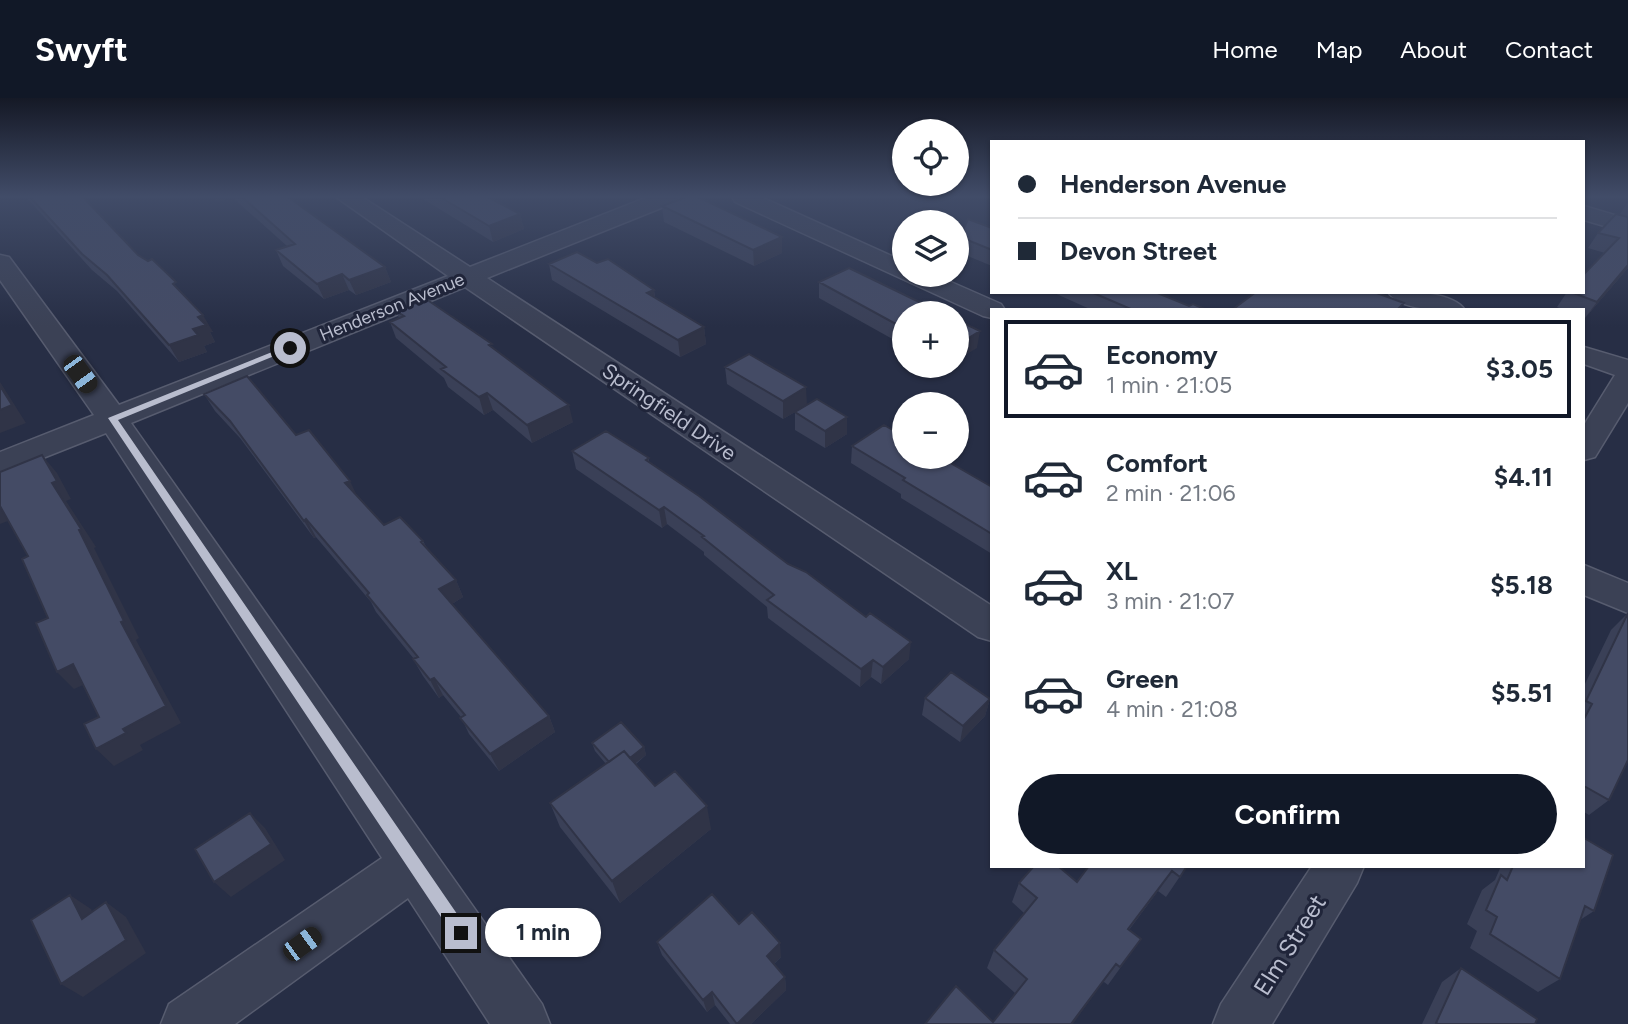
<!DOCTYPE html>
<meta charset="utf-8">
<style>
body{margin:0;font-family:Figtree,sans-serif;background:#f6f6f7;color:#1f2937;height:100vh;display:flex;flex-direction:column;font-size:26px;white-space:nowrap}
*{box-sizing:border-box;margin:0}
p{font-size:23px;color:#747a83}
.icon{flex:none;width:38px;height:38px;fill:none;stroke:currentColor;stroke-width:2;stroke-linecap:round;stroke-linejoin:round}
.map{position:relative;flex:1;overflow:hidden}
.sheet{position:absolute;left:990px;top:210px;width:595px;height:560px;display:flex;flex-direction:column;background:#fff;border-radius:0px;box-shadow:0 2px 5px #0004}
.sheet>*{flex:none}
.hud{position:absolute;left:990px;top:42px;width:595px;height:154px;border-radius:0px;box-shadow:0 2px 5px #0004;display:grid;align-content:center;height:154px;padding:0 28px;background:#fff}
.tools{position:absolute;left:892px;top:21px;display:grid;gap:14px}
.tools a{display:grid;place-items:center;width:77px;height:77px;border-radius:50%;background:#fff;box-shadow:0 2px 5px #0004;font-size:35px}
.end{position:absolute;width:32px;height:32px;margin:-16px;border:9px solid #b9bdce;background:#111;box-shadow:0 0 0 4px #111}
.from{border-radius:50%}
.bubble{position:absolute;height:49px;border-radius:24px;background:#fff;box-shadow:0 2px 5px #0004;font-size:23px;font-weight:700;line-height:49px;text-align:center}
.car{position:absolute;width:21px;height:42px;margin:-21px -10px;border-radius:9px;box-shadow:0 0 5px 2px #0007;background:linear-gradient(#222 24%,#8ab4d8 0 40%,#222 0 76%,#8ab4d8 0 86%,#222 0)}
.hud b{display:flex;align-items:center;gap:24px;height:66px;font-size:26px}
.hud b+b{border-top:2px solid #e0e1e3}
.hud i{width:18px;height:18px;background:#1f2937}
ul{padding:12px 0 0;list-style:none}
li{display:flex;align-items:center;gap:21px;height:98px;margin:0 14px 10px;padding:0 14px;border:4px solid transparent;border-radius:0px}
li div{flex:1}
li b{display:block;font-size:26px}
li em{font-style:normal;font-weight:700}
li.selected{border-color:#111827}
li>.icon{width:63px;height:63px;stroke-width:1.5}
.cta{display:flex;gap:14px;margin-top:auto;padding:14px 28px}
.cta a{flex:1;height:80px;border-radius:42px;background:#111827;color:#fff;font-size:28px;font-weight:700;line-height:80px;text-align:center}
header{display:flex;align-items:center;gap:42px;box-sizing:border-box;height:98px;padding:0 35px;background:#111827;color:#fff}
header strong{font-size:33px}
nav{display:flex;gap:38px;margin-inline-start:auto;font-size:24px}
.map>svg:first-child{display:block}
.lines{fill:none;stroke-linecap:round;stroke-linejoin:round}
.minor-casing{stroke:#575c6f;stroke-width:3}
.minor{fill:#3b4155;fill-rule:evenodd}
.wall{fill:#3a4057}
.shaded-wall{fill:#303447}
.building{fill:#444b65;stroke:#303447;stroke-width:2}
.route{fill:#b9bdce}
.labels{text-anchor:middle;stroke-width:6;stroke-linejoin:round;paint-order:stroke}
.far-street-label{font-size:18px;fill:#b9bdce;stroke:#20253a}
.street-label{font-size:21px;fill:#b9bdce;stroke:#20253a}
.near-street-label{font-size:24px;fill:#b9bdce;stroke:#20253a}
</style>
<header>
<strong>Swyft</strong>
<nav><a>Home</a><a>Map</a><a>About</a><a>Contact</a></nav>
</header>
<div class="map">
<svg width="1628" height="926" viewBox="0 0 1628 926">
<rect width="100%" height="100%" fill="#272e45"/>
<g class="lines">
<g class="minor-casing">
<path id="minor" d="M336,99H362L470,169L648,99H679L676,104L487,180L992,508V543L978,539L465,189L131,325L542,906L550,926H490L408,800L235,926H161L169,906L382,760L106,335L0,377V354L94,317L0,182V157L9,159L119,307L448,178Z
M732,99H761L905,164V177H935L1001,206L1005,212H992V220L983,218L735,104Z
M1584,108L1628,121V135L1584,122Z
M1388,194C1409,194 1452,193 1465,212C1444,212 1401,214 1388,194Z
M1584,249L1628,262V305L1595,359L1584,362V327L1615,277L1584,266Z
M1584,467L1628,485V515L1584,497Z
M1312,768H1364L1357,785L1272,926H1213L1221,906Z"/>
</g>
<use href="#minor" class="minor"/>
</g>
<path class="wall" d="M26,99H83L138,157L183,196L213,234H210L215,244L204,248L207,254L179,264L117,193L92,172Z
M212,99H288L385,169L391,184L356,197L349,192L324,201L283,168L276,152L287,148L232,99L218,104Z
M420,99H493L494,102L520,116L524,131L493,144Z
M1628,104V119L1620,116Z
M662,108L782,139V155L754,168L664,124Z
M1628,119V170L1585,220H1584V212H1564L1557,209L1567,194H1584L1605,155L1588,150L1598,135Z
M992,130V168L958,154L960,139Z
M597,165L654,192L655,199L704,229L706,246L680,259L552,182L549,166Z
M819,184L905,215V248L819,200Z
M1052,194H1155L1189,208L1207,212H1092Z
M396,213L494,251L573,324L532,345L493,312L484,317L448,289L444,280L396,240L390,224L399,220Z
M725,269L807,307L783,321L727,286Z
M204,296L296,337L357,397L384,427L423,443L427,450L456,482L463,499L452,506L549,618L555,634L499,673L469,636L461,619L443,597L439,600L423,578L413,561H414L376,514L371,504L316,439L314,440L240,340L215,313Z
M795,314L847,336L825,350L795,332Z
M852,348L992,389V456L901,400V396L851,365Z
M572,353L649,360V364L909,561L881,586L871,579L860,589L768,520L767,509L704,457V454L667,426L662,430L576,371Z
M1628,515L1609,702L1589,717L1584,714V588L1611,532Z
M925,600L990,601L985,618L960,644L922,617Z
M592,645L644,649L646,657L636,666L655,688L711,731L620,805L560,729L550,705L606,666L595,653Z
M1187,768L1166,799L1158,793L1129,832L1141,841L1108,887L1104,884L993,924L1015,895L987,870L994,852L1024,815L1012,804L1019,785L1077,784Z
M1501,768H1584L1594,813L1580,822L1560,881L1538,894L1470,850L1477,833L1467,826L1482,792L1495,782Z
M739,826L781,859L774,866L785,879L786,892L751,926H730L715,907L707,914L662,857L657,844Z
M1461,870L1535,926H1422L1442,884Z"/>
<path class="shaded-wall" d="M215,99H232L218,104Z
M520,116L524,131L493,144L489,128Z
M782,139V155L754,168L753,152Z
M1628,167V170L1585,220L1597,204Z
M385,169L391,184L356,197L349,182Z
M342,176L349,192L324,201L317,186Z
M654,192L656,208L647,195Z
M203,217L213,234H210L215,244L204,248L207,254L179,264L169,247L193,231L198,219Z
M704,229L706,246L680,259L678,242Z
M980,233L977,250L957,262V247Z
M0,284L26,325L0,335Z
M806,289L807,307L783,321V303Z
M487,295L493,312L484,317L479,299Z
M569,307L573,324L532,345L527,327Z
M847,319V336L825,350V333Z
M42,357L57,375L71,401L66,403L96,449L94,450L139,540L136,542L181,625L140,647L143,652L114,668L96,651L123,631L121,524L52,385Z
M350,383L358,400L345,385Z
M0,406L13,421L0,426Z
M664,409L667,426L662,430L659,412Z
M306,421L316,439L314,440L304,423Z
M456,482L463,499L447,509L439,491Z
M911,544L909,561L881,586L883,569Z
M873,562L871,579L860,589L861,571Z
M73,566L90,584L74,591L57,574Z
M434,580L443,597L439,600L430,582Z
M990,601L985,618L960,644L963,628Z
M549,618L555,634L499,673L490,656Z
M644,649L646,657L618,679L616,671Z
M707,708L711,731L620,805L612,783Z
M250,715L265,730L285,762L231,799L214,784Z
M1172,773L1158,793L1115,849L1128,831Z
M70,797L91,811L103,835L82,821Z
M106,804L126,819L146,855L83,899L61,886Z
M780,845L781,859L768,871L767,858Z
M1116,866L1073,926H1071Z
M785,879L786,892L751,926H737Z
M712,894L715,907L707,914L703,902Z"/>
<path class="building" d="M30,99H83L138,157L148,163L152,161L176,184L173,186L203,217L198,219L206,227L193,231L198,237L169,247L107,177L82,156Z
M242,99H288L385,169L349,182L342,176L317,186L276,152L295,146Z
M440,99H488L520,116L489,128Z
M686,99H698L782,139L753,152L662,108Z
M1616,116L1628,119V167L1597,204L1571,194H1584V176L1619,140L1598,135Z
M968,121L992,130V152L960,139Z
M577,154L597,165L608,161L654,192L647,195L704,229L678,242L549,166Z
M849,170L942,215H905V231L819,184Z
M1091,194H1155L1189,208L1193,206L1207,212H1133Z
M1256,194H1374L1404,205L1397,212H1232Z
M426,201L492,246L489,247L569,307L527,327L487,295L479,299L441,271L446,269L390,224L404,218L396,213Z
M957,222L980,233L957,247Z
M749,256L806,289L783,303L725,269Z
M247,278L296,337L309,332L350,383L345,385L384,427L400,419L423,443L421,444L456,482L439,491L549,618L490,656L460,620L465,617L434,580L430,582L413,561L418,559L367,497L369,495L306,421L304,423L230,323L204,296Z
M0,288L12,307L0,312Z
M817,301L847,319L825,333L795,314Z
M884,327L905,339V359H940L992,389V436L903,382L905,380L852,348Z
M606,333L649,360L646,362L699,398L788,466L806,474L866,519L870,515L911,544L883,569L873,562L861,571L767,502L774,497L702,439L704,438L664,409L659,412L572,353Z
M42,357L57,383L52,385L81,431L79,432L124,523L121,524L166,608L123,631L126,635L96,651L84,626L99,619L73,566L57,574L36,525L48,520L22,461L28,458L0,408V374Z
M1628,515V662L1609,702L1584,688V621L1592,606L1586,603Z
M951,574L990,601L963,628L925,600Z
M621,624L644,649L630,660L624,653L609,664L592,645Z
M624,653L655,688L675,673L707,708L612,783L550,705Z
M250,715L271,746L214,784L195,751Z
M1584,740L1613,757L1594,813L1585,808L1560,881L1490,836L1497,819L1486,812L1501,777L1507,782L1513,768H1584Z
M1034,768H1058L1077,784L1089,768H1187L1180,779L1172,773L1128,831L1141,841L1120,869L1116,866L1071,926H925L956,888L993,924L1027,881L994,852L1037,800L1019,785Z
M712,796L739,826L752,814L780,845L767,858L785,879L737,926L712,894L703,902L657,844Z
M70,797L82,821L106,804L126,842L61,886L31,822Z
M1461,870L1537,921L1535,926H1438L1436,925Z"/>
<linearGradient id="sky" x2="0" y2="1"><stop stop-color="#151926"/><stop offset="0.43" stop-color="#414c68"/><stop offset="1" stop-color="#414c68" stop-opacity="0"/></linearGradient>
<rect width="1628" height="229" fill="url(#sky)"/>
<path class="route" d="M287,248L294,250L118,322L466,829L469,835L466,840L461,843L455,840L108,320Z"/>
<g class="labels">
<g class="far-street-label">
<text transform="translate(392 209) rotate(-22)" y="6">Henderson Avenue</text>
</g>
<g class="street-label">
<text transform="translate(669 314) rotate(34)" y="7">Springfield Drive</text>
</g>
<g class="near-street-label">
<text transform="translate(1290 847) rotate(-58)" y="8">Elm Street</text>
</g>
</g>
</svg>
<div class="tools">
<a><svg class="icon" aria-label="locate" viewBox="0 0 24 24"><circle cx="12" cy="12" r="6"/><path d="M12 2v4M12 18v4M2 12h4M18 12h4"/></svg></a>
<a><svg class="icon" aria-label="layers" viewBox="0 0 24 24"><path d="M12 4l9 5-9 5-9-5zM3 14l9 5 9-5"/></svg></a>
<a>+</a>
<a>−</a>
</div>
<i class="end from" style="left:290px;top:250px"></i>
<i class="end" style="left:461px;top:835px"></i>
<div class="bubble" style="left:485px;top:810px;width:116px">1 min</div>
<i class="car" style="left:80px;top:276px;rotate:144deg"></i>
<i class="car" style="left:302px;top:846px;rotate:54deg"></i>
<div class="hud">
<b><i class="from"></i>Henderson Avenue</b>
<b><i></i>Devon Street</b>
</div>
<section class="sheet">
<ul>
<li class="selected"><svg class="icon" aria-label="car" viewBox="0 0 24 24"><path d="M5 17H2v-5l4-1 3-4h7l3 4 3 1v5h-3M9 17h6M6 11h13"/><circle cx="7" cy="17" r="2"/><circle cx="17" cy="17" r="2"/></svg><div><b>Economy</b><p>1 min · 21:05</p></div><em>$3.05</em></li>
<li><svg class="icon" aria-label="car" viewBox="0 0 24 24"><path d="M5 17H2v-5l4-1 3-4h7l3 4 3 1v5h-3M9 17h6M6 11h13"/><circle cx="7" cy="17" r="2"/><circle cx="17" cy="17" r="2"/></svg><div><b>Comfort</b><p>2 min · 21:06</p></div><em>$4.11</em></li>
<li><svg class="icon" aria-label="car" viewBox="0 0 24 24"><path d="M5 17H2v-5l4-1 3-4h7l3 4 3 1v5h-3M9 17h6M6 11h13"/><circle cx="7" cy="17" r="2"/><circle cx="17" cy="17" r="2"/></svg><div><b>XL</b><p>3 min · 21:07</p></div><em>$5.18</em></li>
<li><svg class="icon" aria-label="car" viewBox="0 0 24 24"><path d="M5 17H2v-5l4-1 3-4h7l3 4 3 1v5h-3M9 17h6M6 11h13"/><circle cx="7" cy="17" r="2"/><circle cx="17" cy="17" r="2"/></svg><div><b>Green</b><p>4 min · 21:08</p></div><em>$5.51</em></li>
</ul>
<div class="cta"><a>Confirm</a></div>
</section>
</div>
